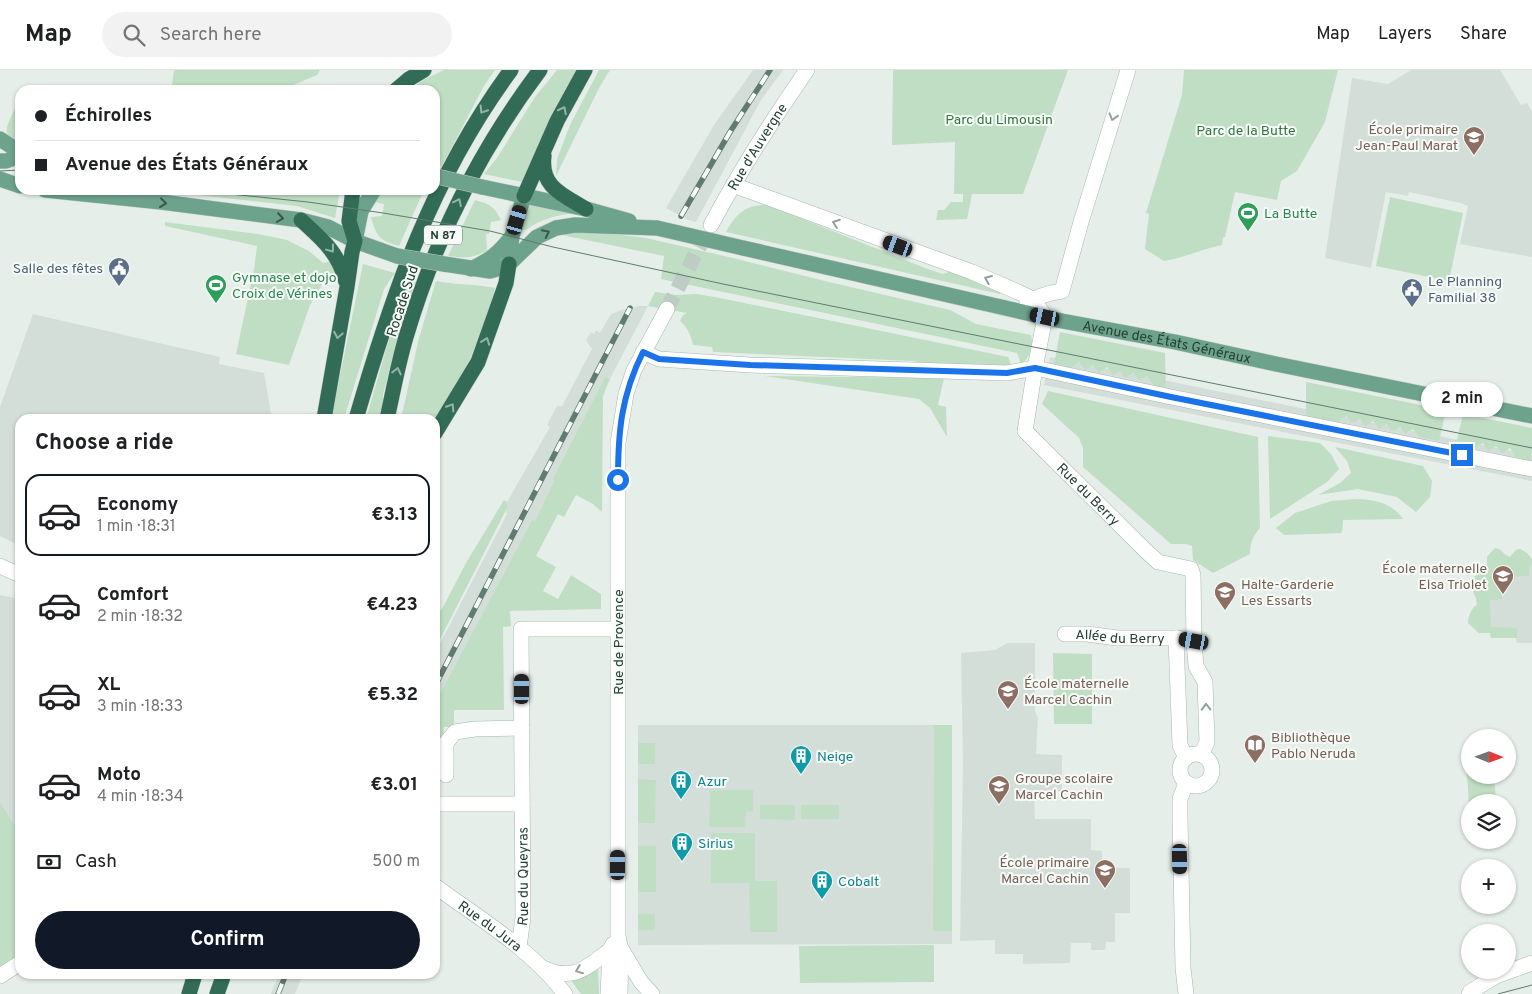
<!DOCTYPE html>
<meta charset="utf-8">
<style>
body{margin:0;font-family:Overpass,sans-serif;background:#f2f2f2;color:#202124;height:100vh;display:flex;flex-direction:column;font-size:19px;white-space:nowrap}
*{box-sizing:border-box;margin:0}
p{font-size:16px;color:#757577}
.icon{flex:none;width:28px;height:28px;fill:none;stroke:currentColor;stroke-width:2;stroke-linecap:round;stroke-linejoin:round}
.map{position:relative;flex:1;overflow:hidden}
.sheet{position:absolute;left:15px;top:344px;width:425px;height:565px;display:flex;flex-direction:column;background:#fff;border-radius:15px;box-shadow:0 1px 4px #0004}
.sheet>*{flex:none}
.guide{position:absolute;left:15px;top:15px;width:425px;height:110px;border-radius:15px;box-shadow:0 1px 4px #0004;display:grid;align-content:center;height:110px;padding:0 20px;background:#fff}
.needle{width:32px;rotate:91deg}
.controls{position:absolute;left:1461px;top:659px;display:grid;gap:10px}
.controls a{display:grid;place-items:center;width:55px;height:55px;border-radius:50%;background:#fff;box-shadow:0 1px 4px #0004;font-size:25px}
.end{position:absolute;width:22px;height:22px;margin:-11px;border:6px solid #1a73e8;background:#fff;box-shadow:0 0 0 2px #fff}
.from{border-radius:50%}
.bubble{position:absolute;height:35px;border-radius:18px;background:#fff;box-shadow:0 1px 4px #0004;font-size:16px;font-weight:700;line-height:35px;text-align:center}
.car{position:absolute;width:15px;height:30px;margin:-15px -8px;border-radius:6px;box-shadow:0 0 4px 1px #0007;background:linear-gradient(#222 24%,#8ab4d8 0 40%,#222 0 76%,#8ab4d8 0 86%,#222 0)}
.guide b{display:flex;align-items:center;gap:18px;height:48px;font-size:19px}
.guide b+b{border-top:1px solid #e0e0e0}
.guide i{width:12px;height:12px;background:#202124}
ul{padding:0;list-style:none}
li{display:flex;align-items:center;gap:15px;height:82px;margin:0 10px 8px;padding:0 10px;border:2px solid transparent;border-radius:15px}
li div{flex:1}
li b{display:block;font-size:19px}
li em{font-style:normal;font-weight:700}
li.active{border-color:#111827}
li>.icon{width:45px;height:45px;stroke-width:1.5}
h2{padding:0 20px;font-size:22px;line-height:60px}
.pay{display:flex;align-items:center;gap:12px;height:55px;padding:0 20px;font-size:19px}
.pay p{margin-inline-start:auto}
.primary-button{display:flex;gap:10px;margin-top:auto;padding:10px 20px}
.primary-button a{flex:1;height:58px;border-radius:30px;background:#111827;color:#fff;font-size:20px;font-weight:700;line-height:58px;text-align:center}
header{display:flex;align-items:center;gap:30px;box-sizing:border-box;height:70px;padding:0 25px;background:#fff;border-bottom:1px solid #e0e0e0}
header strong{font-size:24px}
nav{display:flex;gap:28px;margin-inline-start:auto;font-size:18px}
.search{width:350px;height:45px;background:#f2f2f2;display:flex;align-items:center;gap:12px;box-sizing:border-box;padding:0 18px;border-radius:28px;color:#757577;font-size:19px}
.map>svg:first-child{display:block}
.built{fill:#d4ded8}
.green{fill:#c0dec4}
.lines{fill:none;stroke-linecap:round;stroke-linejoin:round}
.minor-tunnel{stroke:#bfcbc5;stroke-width:15;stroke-dasharray:15 8;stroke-linecap:butt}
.minor-casing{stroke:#a8b6af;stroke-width:16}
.major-casing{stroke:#c2cac6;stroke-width:16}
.highway-casing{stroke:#c2cac6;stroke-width:16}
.minor{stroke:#fff;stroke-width:15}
.major{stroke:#6da28c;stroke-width:15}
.highway{stroke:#326c57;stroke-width:15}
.tram{stroke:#607b70;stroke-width:1}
.rail-casing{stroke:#607b70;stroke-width:5.5}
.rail{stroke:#f7fbf8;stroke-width:4;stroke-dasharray:11;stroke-linecap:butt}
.major-bridge-casing{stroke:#c2cac6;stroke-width:16;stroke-linecap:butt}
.major-bridge{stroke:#6da28c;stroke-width:15}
.oneway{stroke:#94b4a8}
.oneway2{stroke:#92a09a}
.oneway3{stroke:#37584b}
.route{stroke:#1a73e8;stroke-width:6}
.labels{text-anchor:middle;stroke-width:4;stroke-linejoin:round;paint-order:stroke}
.shield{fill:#f7fbf8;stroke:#647870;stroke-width:1}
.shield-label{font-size:12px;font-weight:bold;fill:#254035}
.park-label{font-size:14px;fill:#317641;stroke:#f7fbf8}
.education-label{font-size:14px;fill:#785e54;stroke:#f7fbf8;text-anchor:start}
.street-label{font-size:14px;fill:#254035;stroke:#f7fbf8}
.leisure-label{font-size:14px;fill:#27864d;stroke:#f7fbf8;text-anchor:start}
.service-label{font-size:14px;fill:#4e5e75;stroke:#f7fbf8;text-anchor:end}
.culture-label{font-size:14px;fill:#0d838f;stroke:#f7fbf8;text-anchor:start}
</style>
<header>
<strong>Map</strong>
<div class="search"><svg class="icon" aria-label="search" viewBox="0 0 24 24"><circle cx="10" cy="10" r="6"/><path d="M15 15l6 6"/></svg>Search here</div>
<nav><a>Map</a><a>Layers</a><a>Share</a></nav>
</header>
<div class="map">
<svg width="1532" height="924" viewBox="0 0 1532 924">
<rect width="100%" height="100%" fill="#e6eee9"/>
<path class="built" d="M753,0H783L761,30L696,152L688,150L666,138L714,55Z
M1411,0H1500L1521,35L1527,33L1532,42V187L1460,174L1468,136L1460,133L1409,122L1408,126L1386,122L1371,198L1325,188L1352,8L1388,14Z
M640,236H648L610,309L605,307L552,410L554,411L535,451L532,450L435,633V583L507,444L505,440L508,436L507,432L550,357L547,355L557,336H562L592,279L586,270L591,262L594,264L596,260L600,263L611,244L621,240Z
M33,244L220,287L219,294L264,303L272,349H20V476L0,466V337Z
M1050,287L1532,385V411L1044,315Z
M1495,478L1501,480L1506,486L1510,487L1516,480L1519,479L1528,484L1532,489V573H1517L1516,568H1491L1490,563H1479L1468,553L1470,545L1474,537L1477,535L1476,528L1469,512L1475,506L1487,501V487Z
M0,525L20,529V763L0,732Z
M1007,573H1035V641L1038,648L1036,684L1062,685V721H1034L1035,749H1091V780L1102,781V798H1130V843H1115V872H1106L1105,880H1091V873H1071L1070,893L1023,894V884H995V870L960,871L963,694L961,583L995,580Z
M638,655H952V874L638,875Z
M279,904H303L295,924H271Z"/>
<path class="green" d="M174,0H320L317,5L296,14L280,20H211L172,15Z
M444,0H495L484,16L442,96L435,94V20H410L425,9Z
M557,0H578L522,112L484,104L497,88L535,27Z
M599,0H610L599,18L556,106L557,89L570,55Z
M893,0H1068L1023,124H972L967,149L936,150L938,140H944L951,132H963V124H954L955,72L892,75Z
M1184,0H1338L1325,52L1297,101L1281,111L1277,130L1235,122L1225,167H1223L1222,175C1202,179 1184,188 1164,191L1145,179L1149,144L1146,143L1182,25Z
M20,28V70C3,66 5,60 11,47C14,40 17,34 20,28Z
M154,120H340L335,148L297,136Z
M382,120H424L399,176C380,171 376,166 371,147L382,146L384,134L374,132L378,123Z
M1390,127L1463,143L1449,211L1376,196Z
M529,129L577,143C558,145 542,148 526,160L519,159Z
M475,130C490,134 494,136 501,150L491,152L489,164H486L487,180C473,189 465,188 448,186Z
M763,133L925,198L943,204L952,201L1002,222L1000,224L726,162C735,146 743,136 763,135Z
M165,152L258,164L287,170L309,181L323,193L333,191L336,202L327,206L310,235L289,295L236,284L254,200L257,176L165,156Z
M575,161L622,165L646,168L737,189L829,212L950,240L976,254L1031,265C1034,275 1030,289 1021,294L1017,283L661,209L664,186L557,164Z
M363,194L395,203L384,219L344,349H331Z
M411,206L419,207L405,247L396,276L383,324V333L379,349H366L387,276Z
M436,211C456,215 476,214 495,218C483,266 463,308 435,349H401L419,268Z
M655,222L676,225L697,224L715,227L1008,287L1012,297L935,296L913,291L713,282L712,277L693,275C691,265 688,258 680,251L683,245L687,243L648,236Z
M1060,262L1165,283L1166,322L1157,320L1147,306L1139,310L1133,303L1125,308L1120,301L1112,305L1107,297L1099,303L1093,295L1085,300L1079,292L1065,302L1053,299Z
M765,306L944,308L938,335L946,337L947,367L930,338L919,329Z
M605,307L610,309L603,326L602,442L593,434L576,425L564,447L558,444L536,486L556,497L543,521L558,529L571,505L601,524V539L510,541L511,556L503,557L504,640H454V657H444L443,671H435V633L532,450L535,451L554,411L552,410Z
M1306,312L1446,340L1439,371L1419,367L1413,359L1405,364L1400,357L1392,361L1386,354L1379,359L1373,351L1365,356L1360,349L1352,353L1346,346L1332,356L1306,350Z
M1048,321L1258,367L1260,458C1253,466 1250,473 1250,484L1213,503L1193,490L1192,476L1186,474H1171L1083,397V378L1079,368L1042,334Z
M1463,344L1532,358V380L1529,395L1520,393L1510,378L1502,383L1496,376L1488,381L1483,373L1475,378L1456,374Z
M1268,366L1320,373L1331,384L1339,399L1327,412L1270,449Z
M1335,377L1423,396L1432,411L1430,427L1416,442L1397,427L1358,419L1318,425L1340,413L1351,403L1347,391Z
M1356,429C1375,430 1391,432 1403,449L1343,450L1342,463L1284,465L1276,458L1295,443L1331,431Z
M504,430L507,432L508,436L435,579V548L443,537L466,493Z
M1495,478C1502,479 1504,486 1510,487L1516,480L1520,479C1527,482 1532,487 1532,494L1530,495L1529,506L1502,507V529L1490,530L1491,557L1517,558V568H1491L1490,563H1479L1468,553C1468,547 1471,538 1477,535L1476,528L1469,512L1475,506L1487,501V487Z
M1053,583L1092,584V654H1054Z
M934,655H952V861H933Z
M638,673H655V694H638Z
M1470,687V705H1494L1496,732H1470L1469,735L1466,688Z
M638,709L656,710L655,753H638Z
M710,720H753V741L746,742L745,757H709Z
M0,732L20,763V885L0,899Z
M760,735H795V750L760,749Z
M801,735H839V749H801Z
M711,763H755V811H777V862H750L749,813H711Z
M638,776H656V822H638Z
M638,844H655V860H639Z
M934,875V912L800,913L799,876Z
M598,898L599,924H581L570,909L587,905Z"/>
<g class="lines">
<path class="minor-tunnel" d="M667,239L709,158"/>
<g class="minor-casing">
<g id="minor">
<path id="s1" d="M733,115L972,202L1018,222L1033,229L1045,247L1035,298L1025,361L1146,481L1158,492L1191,499L1193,505L1194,571L1196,596L1205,612L1207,672L1201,685"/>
<path id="s2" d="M711,155C740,101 772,50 807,0"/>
<path d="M1027,233C1038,226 1049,223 1062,221L1081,152L1128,0"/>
<path d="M643,282L659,289L750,295L1007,303L1035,298L1171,327L1532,399"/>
<path d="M0,496L20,505"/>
<path id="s3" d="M1065,564H1087L1117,568H1176L1194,571"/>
<path d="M1176,568L1180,675L1186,688"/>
<circle cx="1196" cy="700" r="16"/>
<path d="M446,705V673L455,662L475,659L522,658"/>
<path d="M1186,713L1180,729V747L1183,898L1186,924"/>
<path d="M435,734H522"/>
<path id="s4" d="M435,816C480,849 531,879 565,924"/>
<path id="s5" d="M519,877L523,847L521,559H618"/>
<path d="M622,880L641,912L652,924"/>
<path d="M543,898C574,912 586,898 610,880"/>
<path d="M0,906L20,893"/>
<path d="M608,924L610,880L613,874"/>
<path d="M620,924L621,880L618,866V373L626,324L634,300L667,239"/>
<path d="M1469,924L1470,922L1496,906L1532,893"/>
</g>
</g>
<g class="major-casing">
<g id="major">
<path d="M0,69L20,82"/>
<path d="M0,91H6L20,86"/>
<path d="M0,109L20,116"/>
<path d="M482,117L586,139L629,151"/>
<path d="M45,120L161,132L301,150L328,157L355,171L397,186"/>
<path d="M355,171L361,141L374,120"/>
<path id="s6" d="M743,178L1062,251L1175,272L1276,294L1532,346"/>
<path d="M444,194L490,201L501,198L509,194L537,167L556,158L575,155L657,158"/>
<path d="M509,194L512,166L524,126"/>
<path d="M471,199C490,190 499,183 512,166"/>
</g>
</g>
<g class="highway-casing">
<path id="highway" d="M396,20L409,9L424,0
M544,86C540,117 563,125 586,139
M524,126L557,51L585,0
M301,150C323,170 338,182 346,212
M324,349L347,217L352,182L355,171L349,151L353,120
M356,349C393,222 432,107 511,0
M387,349C393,322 398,294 406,267C435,169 479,81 540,0
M435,363L478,292L506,213L509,194
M189,924L195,904
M217,924L224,904"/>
</g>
<use href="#minor" class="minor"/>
<use href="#major" class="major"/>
<use href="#highway" class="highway"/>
<path class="tram" d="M0,101L20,100
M191,120L308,132L383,143L490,161L553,177L723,214L1532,378
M1498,924L1532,915"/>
<g class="rail-casing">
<path id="rail" d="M681,146L730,62L770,0
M435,616L630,238
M278,924L286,904"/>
</g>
<use href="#rail" class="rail"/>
<g class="major-bridge-casing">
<path id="major-bridge" d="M435,106L482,117
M657,158L743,178
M397,186L444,194"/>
</g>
<use href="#major-bridge" class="major-bridge"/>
</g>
<defs><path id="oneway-chevron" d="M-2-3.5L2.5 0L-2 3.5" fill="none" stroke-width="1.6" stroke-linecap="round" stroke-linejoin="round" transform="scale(1.25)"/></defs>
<g class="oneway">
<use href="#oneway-chevron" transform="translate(483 40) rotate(122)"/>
<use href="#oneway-chevron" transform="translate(563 40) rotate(-63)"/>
<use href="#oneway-chevron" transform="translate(458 132) rotate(-64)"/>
<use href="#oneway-chevron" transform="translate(331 179) rotate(53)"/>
<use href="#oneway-chevron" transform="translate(338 265) rotate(101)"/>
<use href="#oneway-chevron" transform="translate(486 271) rotate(-70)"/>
<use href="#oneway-chevron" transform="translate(397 301) rotate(-77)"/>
<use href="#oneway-chevron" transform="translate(451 337) rotate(-58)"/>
</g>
<g class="oneway2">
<use href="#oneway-chevron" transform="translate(1113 47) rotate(107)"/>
<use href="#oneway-chevron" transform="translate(836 153) rotate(-160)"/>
<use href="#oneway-chevron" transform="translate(988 209) rotate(-157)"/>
<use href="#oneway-chevron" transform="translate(1206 637) rotate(-91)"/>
<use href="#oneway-chevron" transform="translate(579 900) rotate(159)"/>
</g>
<g class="oneway3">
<use href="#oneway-chevron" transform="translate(163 133) rotate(7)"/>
<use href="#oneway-chevron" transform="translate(280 148) rotate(8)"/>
<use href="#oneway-chevron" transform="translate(546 163) rotate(-26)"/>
</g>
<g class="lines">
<path class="route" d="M618,410C618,362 621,326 643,282L659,289L750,295L1007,303L1035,298L1171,327L1462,385"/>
</g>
<defs>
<g id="school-pin" transform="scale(1.125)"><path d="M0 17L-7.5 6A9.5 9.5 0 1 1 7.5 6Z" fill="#8d6e63" stroke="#f7fbf8"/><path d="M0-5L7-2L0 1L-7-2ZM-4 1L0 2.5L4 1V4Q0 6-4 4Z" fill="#fff"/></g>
<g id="stadium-pin" transform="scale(1.125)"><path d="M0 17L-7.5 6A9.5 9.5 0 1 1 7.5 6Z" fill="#2e9e5b" stroke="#f7fbf8"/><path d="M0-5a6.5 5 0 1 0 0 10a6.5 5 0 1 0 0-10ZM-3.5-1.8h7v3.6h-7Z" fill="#fff"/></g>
<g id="civic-pin" transform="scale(1.125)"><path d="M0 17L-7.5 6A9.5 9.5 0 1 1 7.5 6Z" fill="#5c6f8a" stroke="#f7fbf8"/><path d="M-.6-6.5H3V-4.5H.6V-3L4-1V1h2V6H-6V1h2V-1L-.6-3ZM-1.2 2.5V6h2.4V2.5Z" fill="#fff"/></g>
<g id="library-pin" transform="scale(1.125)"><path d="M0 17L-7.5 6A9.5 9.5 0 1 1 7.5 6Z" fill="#8d6e63" stroke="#f7fbf8"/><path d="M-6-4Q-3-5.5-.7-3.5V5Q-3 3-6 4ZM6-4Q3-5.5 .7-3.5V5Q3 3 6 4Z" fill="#fff"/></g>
<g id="building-pin" transform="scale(1.125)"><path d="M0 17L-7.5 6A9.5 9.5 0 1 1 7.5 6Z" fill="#0f9aa8" stroke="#f7fbf8"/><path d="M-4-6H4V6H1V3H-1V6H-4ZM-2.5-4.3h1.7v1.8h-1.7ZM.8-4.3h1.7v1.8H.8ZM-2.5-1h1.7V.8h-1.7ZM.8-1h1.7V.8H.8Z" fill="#fff"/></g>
</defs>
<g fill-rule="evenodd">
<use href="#school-pin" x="1474" y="67"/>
<use href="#stadium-pin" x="1248" y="143"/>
<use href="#civic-pin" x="119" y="198"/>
<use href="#stadium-pin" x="216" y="215"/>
<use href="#civic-pin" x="1412" y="219"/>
<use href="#school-pin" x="1503" y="506"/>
<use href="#school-pin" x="1225" y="522"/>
<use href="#school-pin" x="1008" y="621"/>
<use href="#library-pin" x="1255" y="675"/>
<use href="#building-pin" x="801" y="686"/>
<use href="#building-pin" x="681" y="711"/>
<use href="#school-pin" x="999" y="716"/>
<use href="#building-pin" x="682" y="773"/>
<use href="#school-pin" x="1105" y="800"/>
<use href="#building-pin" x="822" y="811"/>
</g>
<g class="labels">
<rect class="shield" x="424" y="155.5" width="38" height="19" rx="4"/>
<g class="shield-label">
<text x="443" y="169">N 87</text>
</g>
<g class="park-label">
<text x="999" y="54">Parc du Limousin</text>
<text x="1246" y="65">Parc de la Butte</text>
</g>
<g class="education-label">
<text x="1458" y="64" text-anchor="end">École primaire<tspan x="1458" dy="16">Jean-Paul Marat</tspan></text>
<text x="1487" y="503" text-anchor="end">École maternelle<tspan x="1487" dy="16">Elsa Triolet</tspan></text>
<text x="1241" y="519">Halte-Garderie<tspan x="1241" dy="16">Les Essarts</tspan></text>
<text x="1024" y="618">École maternelle<tspan x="1024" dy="16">Marcel Cachin</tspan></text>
<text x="1271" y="672">Bibliothèque<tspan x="1271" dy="16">Pablo Neruda</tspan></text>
<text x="1015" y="713">Groupe scolaire<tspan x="1015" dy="16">Marcel Cachin</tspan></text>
<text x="1089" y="797" text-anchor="end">École primaire<tspan x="1089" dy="16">Marcel Cachin</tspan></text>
</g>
<g class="street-label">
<text dy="5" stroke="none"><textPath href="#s2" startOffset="91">Rue d'Auvergne</textPath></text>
<text transform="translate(402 231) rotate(-72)" y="5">Rocade Sud</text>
<text dy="5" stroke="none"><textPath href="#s6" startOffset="434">Avenue des États Généraux</textPath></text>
<text dy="5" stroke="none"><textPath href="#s1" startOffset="548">Rue du Berry</textPath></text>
<text dy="5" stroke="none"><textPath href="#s3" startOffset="55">Allée du Berry</textPath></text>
<text transform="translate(618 572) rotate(-90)" y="5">Rue de Provence</text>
<text dy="5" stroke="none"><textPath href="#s5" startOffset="71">Rue du Queyras</textPath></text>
<text dy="5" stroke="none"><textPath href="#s4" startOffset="68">Rue du Jura</textPath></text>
</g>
<g class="leisure-label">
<text x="1264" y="148">La Butte</text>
<text x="232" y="212">Gymnase et dojo<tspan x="232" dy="16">Croix de Vérines</tspan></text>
</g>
<g class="service-label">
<text x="103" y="203">Salle des fêtes</text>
<text x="1428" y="216" text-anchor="start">Le Planning<tspan x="1428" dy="16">Familial 38</tspan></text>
</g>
<g class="culture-label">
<text x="817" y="691">Neige</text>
<text x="697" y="716">Azur</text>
<text x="698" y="778">Sirius</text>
<text x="838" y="816">Cobalt</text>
</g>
</g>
</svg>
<div class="controls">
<a><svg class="needle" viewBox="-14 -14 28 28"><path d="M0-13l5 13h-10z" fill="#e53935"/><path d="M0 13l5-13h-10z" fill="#757577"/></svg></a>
<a><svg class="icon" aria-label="layers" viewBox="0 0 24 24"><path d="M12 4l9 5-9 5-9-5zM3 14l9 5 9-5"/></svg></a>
<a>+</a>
<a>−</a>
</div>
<i class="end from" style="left:618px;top:410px"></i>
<i class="end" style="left:1462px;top:385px"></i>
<div class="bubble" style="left:1421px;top:312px;width:82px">2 min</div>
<i class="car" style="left:517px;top:150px;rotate:16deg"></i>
<i class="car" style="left:898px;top:176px;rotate:290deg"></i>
<i class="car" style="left:1045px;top:247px;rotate:282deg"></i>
<i class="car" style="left:1194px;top:571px;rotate:280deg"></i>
<i class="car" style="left:522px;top:619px;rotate:0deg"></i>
<i class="car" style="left:1180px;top:789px;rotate:179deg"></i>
<i class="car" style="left:618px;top:795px;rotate:0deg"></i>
<div class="guide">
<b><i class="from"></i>Échirolles</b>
<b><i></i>Avenue des États Généraux</b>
</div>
<section class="sheet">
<h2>Choose a ride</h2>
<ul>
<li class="active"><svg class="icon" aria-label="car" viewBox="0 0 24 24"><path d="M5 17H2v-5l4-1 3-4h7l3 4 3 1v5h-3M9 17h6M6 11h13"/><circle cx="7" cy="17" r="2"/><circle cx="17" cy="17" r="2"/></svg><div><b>Economy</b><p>1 min · 18:31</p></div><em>€3.13</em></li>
<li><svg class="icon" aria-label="car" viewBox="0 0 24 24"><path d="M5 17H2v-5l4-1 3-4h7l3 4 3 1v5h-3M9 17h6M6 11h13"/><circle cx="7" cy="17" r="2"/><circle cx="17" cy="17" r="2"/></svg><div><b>Comfort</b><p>2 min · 18:32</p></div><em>€4.23</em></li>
<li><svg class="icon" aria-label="car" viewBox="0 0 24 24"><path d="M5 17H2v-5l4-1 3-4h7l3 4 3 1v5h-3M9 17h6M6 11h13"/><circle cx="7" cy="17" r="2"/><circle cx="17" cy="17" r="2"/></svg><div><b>XL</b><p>3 min · 18:33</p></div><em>€5.32</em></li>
<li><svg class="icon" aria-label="car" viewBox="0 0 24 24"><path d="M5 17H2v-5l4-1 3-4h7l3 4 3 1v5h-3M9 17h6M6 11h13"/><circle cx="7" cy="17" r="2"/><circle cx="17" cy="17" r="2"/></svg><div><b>Moto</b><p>4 min · 18:34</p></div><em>€3.01</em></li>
</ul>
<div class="pay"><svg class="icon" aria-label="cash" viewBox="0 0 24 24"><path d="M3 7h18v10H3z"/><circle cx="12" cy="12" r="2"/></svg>Cash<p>500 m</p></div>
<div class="primary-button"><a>Confirm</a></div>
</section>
</div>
